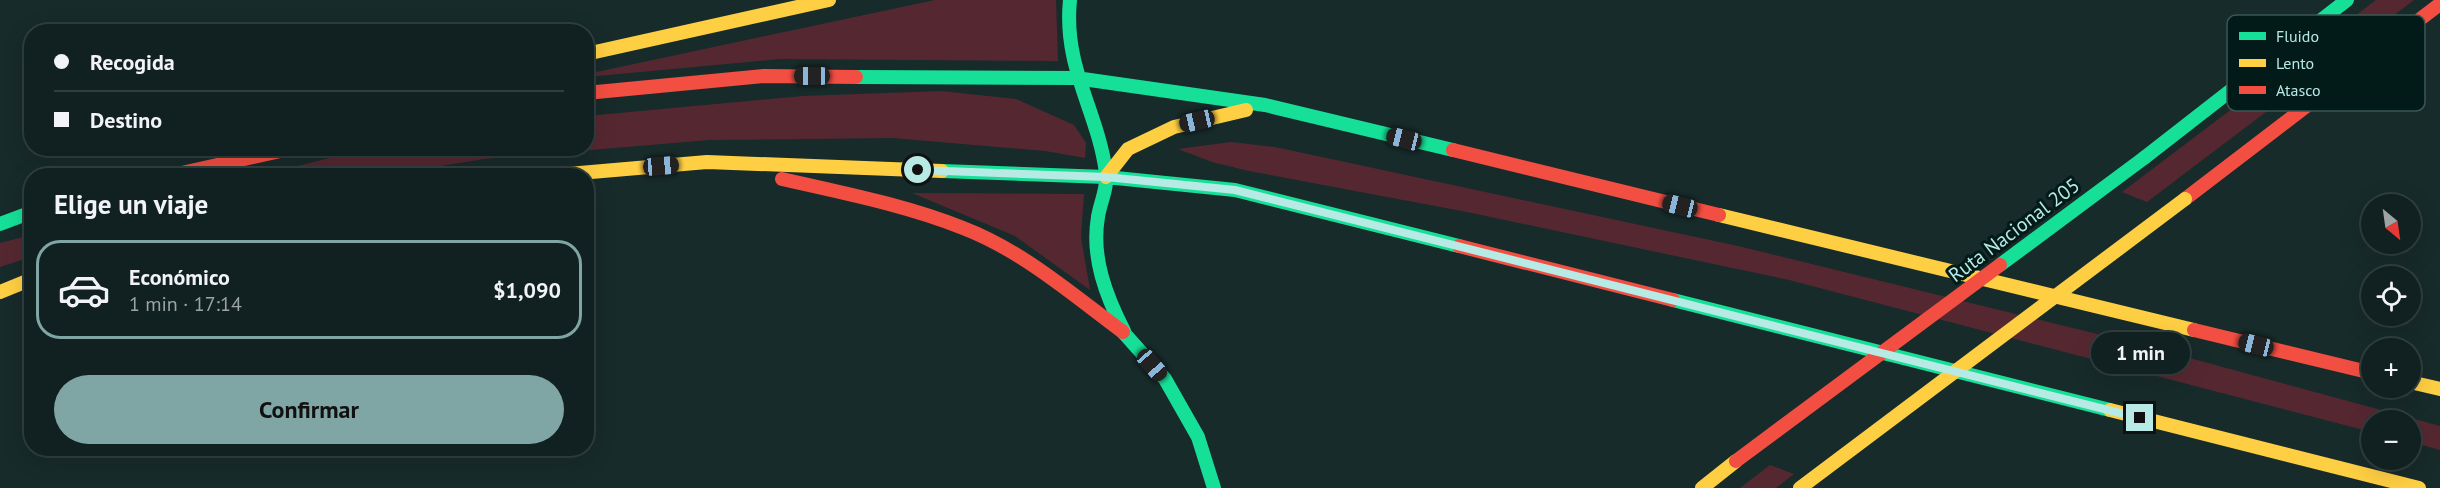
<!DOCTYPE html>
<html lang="es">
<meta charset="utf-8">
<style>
body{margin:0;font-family:"PT Sans",sans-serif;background:#1e2d2d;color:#f1f3f6;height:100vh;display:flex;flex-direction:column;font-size:22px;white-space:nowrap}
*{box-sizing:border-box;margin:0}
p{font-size:20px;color:#9ca3a5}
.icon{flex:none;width:33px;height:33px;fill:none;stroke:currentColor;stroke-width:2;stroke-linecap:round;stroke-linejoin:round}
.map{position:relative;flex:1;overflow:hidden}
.details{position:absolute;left:24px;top:168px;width:570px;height:288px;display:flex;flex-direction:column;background:#112020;border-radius:24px;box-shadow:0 6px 24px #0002,0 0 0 2px #303e3e}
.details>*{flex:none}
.banner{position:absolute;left:24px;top:24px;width:570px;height:132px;border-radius:24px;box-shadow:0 6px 24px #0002,0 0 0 2px #303e3e;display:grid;align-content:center;height:132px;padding:0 30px;background:#112020}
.needle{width:39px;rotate:151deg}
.tools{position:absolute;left:2361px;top:194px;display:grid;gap:12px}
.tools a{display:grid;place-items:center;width:60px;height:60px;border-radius:50%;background:#112020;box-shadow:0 6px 24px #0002,0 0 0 2px #303e3e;font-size:30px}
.end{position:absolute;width:27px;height:27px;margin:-14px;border:8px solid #b7e9e5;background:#111;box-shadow:0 0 0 3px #111}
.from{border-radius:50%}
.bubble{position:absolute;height:42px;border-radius:21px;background:#112020;box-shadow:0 6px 24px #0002,0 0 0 2px #303e3e;font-size:20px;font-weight:700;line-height:42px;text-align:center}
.car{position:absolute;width:18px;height:36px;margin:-18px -9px;border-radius:8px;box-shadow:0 0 4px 2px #0007;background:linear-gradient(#222 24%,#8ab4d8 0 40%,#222 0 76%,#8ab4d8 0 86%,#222 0)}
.banner b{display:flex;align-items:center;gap:21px;height:57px;font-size:22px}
.banner b+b{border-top:2px solid #303e3e}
.banner i{width:15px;height:15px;background:#f1f3f6}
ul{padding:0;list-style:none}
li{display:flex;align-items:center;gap:18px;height:99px;margin:0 12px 9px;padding:0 18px;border:3px solid transparent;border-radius:24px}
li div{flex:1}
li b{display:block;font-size:22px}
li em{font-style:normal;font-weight:700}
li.active{border-color:#7fa6a4}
li>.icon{width:54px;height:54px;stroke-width:1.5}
h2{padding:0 30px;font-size:27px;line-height:72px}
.cta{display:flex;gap:12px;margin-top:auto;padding:12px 30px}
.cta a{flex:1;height:69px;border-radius:36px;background:#7fa6a4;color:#111;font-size:24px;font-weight:700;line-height:69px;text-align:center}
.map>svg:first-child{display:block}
.grass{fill:#552831}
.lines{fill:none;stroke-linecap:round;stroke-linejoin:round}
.fast{stroke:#16e098;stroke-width:14}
.slow{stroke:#ffcf43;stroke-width:14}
.jam{stroke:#f24e42;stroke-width:14}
.fast-bridge{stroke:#16e098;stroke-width:14}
.slow-bridge{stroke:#ffcf43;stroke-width:14}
.jam-bridge{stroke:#f24e42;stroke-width:14}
.route{stroke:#b7e9e5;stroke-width:8}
.labels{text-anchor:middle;stroke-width:6;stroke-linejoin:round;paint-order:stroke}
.street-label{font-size:20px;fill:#b7e9e5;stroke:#021a18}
.key{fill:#021a18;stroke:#385856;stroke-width:1.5}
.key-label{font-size:16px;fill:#b7e9e5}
</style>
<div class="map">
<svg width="2440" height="488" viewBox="0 0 2440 488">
<rect width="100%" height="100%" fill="#172b2a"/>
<path class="grass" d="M935,0H1056L1058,61L780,59L587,77V74Z
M2376,0H2414L2147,202L2122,192Z
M941,91L1016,99L1074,125L1086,143L1085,158L1045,151L893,138L709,140L484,159L386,175L258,176L365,149L586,148L587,116L803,96Z
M1231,142L1275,147L1738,246L2138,344L2440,426V450L2411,442L2410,420H2372L2371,432L1789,280L1472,213L1249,171L1212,162L1178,149Z
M912,193L1084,194L1081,237L1090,290L1015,236Z
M31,235V257L0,267V243Z
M1770,465L1794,474L1776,488H1740Z"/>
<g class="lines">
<path class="fast" d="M1070,0C1063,68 1098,111 1106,173C1108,188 1100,203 1098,217C1091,257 1106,296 1124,331
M856,77L1076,78L1265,105L1453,150
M2144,158L2347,0
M942,171L1106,177L1235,190L1459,246
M0,224L32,212
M1673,300L2110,410
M1123,332L1165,379L1198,437L1214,488"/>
<path class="slow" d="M586,54L829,0
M545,176L707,162L942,171
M1106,177L1128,149L1174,127L1246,110
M1719,215L2194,330
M0,292L32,279
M2410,382L2440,389
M2110,410L2419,488
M1702,488L1736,461"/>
<path class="jam" d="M586,93L764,76L856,77
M1453,150L1719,215
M168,176L294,148
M782,179C843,193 905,205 963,228C1023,251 1073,295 1123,332
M2185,199L2440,4
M1459,246L1673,300
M2194,330L2372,373"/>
<path class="fast-bridge" d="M2000,265L2144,158"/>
<path class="slow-bridge" d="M1800,488L2185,199"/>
<path class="jam-bridge" d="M1736,461L2000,265"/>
</g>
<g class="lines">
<path class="route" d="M918,170L1106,177L1235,190L2140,418"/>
</g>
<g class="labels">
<g class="street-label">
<text transform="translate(2014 230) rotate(-37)" y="7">Ruta Nacional 205</text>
</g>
</g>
<rect x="2227" y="15" width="198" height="96" rx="9" class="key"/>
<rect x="2239" y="32" width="27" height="8" fill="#16e098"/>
<rect x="2239" y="59" width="27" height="8" fill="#ffcf43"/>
<rect x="2239" y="86" width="27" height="8" fill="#f24e42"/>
<g class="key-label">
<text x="2276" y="42">Fluido</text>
<text x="2276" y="69">Lento</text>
<text x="2276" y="96">Atasco</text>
</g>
</svg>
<div class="tools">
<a><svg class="needle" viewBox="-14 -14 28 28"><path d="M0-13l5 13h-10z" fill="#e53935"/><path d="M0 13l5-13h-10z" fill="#9ca3a5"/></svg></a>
<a><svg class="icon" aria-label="locate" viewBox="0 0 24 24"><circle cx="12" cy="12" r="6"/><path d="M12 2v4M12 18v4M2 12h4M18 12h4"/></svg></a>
<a>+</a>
<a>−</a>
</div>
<i class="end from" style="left:918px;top:170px"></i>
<i class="end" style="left:2140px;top:418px"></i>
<div class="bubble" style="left:2091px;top:332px;width:99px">1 min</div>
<i class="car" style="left:812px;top:76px;rotate:270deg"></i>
<i class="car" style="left:1197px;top:121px;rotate:257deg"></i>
<i class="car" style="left:1404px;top:139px;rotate:284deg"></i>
<i class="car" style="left:661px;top:166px;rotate:85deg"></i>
<i class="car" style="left:1680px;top:206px;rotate:284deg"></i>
<i class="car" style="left:2256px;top:345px;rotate:284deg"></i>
<i class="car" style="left:1152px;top:365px;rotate:139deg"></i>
<div class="banner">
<b><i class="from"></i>Recogida</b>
<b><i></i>Destino</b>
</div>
<section class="details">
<h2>Elige un viaje</h2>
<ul>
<li class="active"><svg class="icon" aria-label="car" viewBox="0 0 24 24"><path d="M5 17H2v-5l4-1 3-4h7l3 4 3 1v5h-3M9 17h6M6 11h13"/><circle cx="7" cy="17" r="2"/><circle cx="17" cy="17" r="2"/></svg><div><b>Económico</b><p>1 min · 17:14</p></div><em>$1,090</em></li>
</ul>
<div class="cta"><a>Confirmar</a></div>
</section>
</div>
